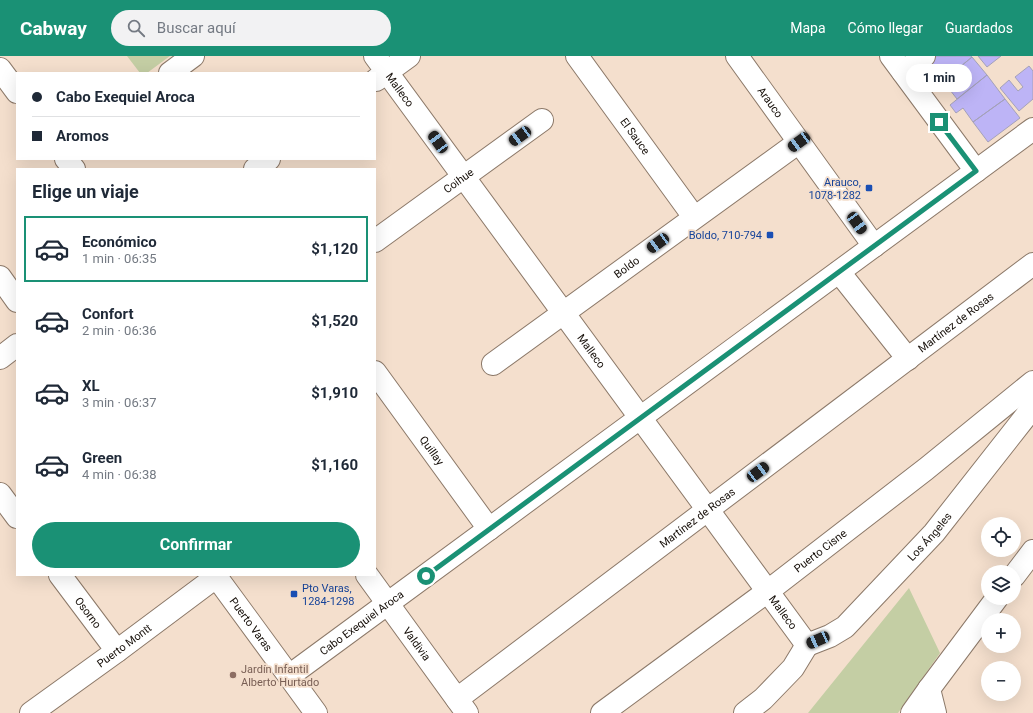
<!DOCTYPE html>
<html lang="es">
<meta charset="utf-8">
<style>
body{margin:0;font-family:Roboto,sans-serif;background:#f2f2f3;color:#1f2937;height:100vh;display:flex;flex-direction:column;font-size:15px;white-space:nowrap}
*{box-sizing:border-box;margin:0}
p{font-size:13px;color:#747a83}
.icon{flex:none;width:22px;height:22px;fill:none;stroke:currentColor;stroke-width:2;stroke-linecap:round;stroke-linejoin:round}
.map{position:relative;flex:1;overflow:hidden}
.drawer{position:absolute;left:16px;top:112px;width:360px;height:408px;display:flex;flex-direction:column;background:#fff;border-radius:0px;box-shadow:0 4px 16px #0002}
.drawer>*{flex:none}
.banner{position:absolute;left:16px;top:16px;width:360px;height:88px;border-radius:0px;box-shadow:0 4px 16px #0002;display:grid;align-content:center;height:88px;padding:0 16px;background:#fff}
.controls{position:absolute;left:981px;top:461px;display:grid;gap:8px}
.controls a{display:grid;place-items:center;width:40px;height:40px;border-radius:50%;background:#fff;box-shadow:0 4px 16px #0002;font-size:20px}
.end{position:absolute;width:18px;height:18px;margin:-9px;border:5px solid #1a9175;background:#fff;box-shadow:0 0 0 2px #fff}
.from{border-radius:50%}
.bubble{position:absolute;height:28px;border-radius:14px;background:#fff;box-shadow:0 4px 16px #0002;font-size:13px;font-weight:700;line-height:28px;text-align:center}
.car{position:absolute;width:12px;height:24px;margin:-12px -6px;border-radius:5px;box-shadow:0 0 3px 1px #0007;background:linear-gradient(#222 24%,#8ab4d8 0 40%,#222 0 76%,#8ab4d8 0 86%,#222 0)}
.banner b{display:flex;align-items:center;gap:14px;height:38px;font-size:15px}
.banner b+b{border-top:1px solid #e0e1e3}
.banner i{width:10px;height:10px;background:#1f2937}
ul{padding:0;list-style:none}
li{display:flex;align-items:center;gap:12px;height:66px;margin:0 8px 6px;padding:0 8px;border:2px solid transparent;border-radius:0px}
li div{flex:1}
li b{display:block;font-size:15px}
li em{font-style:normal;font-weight:700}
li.on{border-color:#1a9175}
li>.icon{width:36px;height:36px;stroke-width:1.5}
h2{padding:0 16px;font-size:18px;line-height:48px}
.action{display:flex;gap:8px;margin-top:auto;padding:8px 16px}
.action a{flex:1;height:46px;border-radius:24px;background:#1a9175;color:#fff;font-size:16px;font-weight:700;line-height:46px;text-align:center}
header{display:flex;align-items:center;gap:24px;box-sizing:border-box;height:56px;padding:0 20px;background:#1a9175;color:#fff}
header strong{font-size:19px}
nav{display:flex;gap:22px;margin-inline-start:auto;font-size:14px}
.search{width:280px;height:36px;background:#f2f2f3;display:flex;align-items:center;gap:10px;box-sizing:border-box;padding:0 14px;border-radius:22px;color:#747a83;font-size:15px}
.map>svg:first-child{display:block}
.green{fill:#c4cea4}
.building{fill:#bdb4f6;stroke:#a4a1b8}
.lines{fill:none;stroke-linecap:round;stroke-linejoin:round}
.minor-casing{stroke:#8c7969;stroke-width:24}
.minor{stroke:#fff;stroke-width:22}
.route{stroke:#1a9175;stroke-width:5}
.transit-dot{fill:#1a4fb4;stroke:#f4dfcd;stroke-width:1.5}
.education-dot{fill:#8d6e63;stroke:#f4dfcd;stroke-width:1.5}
.labels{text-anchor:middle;stroke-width:3.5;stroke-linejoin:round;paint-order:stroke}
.street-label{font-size:11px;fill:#150e08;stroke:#f4dfcd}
.transit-label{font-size:11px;fill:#164399;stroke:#f4dfcd;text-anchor:end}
.education-label{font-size:11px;fill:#785e54;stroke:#f4dfcd;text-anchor:start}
</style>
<header>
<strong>Cabway</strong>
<div class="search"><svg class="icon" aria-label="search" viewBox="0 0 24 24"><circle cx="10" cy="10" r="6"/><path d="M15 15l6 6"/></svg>Buscar aquí</div>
<nav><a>Mapa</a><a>Cómo llegar</a><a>Guardados</a></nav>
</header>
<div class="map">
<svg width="1033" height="657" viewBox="0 0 1033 657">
<rect width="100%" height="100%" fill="#f4dfcd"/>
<path class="green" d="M127,0H170L147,17H140Z
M909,532L940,597L898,657H808Z"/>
<path class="building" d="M931,0H971L972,1L943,25L926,4Z
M978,0H1001L987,11Z
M972,1L987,19L957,43L943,25Z
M1029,10L1033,15V43L1019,55L1000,32L1009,24L1018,35L1023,31L1015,21Z
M987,19L1005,43L973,66L963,52L956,57L950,49Z
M1005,43L1020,62L988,86L973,66Z"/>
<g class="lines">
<g class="minor-casing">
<g id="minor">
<path id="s1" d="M375,0L807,589"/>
<path id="s2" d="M577,0L694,161"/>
<path id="s3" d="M737,0L874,190"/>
<path d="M891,0L976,115"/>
<path d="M0,13L17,36"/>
<path d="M903,16L924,0"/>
<path d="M170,17L193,0"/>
<path d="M376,24L409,0"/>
<path d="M66,103L74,113"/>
<path d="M255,113L269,103"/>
<path id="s4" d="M375,185L542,64"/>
<path d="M839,216L908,303"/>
<path d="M0,221L17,245"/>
<path d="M0,302L17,289"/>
<path id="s5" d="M493,308L799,86"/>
<path id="s6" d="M375,316L489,473"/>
<path d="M0,438L17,461"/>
<path id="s7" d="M60,519L117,595"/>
<path id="s8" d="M215,519L289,620L316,657"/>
<path id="s9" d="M367,519L467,657"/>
<path d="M1014,520L1033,495"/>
<path id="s10" d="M807,589L830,580L845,571L934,477L1033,351"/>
<path id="s11" d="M289,620L1033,73"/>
<path d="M929,633L935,657"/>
<path id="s12" d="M457,643L1033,208"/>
<path id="s13" d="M31,657L117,595L216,521"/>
<path id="s14" d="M602,657L768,535L926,413L1033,326"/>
<path d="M745,657L763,643L793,612L807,589"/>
<path d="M912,657L929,633L997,542"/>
</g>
</g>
<use href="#minor" class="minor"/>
</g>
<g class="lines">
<path class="route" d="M426,520L976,115L939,66"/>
</g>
<g class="transit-dot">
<rect x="865" y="128" width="8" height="8" rx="2"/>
<rect x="766" y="175" width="8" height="8" rx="2"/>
<rect x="290" y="534" width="8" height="8" rx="2"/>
</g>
<circle class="education-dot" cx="233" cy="619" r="4"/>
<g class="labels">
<g class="street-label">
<text dy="4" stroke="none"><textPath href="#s1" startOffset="42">Malleco</textPath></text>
<text dy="4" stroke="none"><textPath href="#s3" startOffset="57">Arauco</textPath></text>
<text dy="4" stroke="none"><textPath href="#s2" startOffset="99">El Sauce</textPath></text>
<text dy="4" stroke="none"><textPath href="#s4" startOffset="103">Coihue</textPath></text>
<text dy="4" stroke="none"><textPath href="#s5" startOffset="165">Boldo</textPath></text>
<text dy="4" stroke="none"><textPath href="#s12" startOffset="625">Martínez de Rosas</textPath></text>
<text dy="4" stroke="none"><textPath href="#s1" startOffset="366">Malleco</textPath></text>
<text dy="4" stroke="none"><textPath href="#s6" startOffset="97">Quillay</textPath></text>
<text dy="4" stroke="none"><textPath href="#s12" startOffset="301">Martínez de Rosas</textPath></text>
<text dy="4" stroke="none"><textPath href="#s10" startOffset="166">Los Ángeles</textPath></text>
<text dy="4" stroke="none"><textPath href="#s14" startOffset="272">Puerto Cisne</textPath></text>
<text dy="4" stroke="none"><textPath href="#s1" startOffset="690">Malleco</textPath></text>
<text dy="4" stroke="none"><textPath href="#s7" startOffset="47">Osorno</textPath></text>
<text dy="4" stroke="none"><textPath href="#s11" startOffset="90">Cabo Exequiel Aroca</textPath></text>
<text dy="4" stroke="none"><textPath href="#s8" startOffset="61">Puerto Varas</textPath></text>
<text dy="4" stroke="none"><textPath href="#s9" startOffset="85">Valdivia</textPath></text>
<text dy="4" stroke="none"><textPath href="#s13" startOffset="115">Puerto Montt</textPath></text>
</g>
<g class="transit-label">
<text x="861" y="130">Arauco,<tspan x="861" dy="13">1078-1282</tspan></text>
<text x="762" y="183">Boldo, 710-794</text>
<text x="302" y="536" text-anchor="start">Pto Varas,<tspan x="302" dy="13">1284-1298</tspan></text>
</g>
<g class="education-label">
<text x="241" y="617">Jardín Infantil<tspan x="241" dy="13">Alberto Hurtado</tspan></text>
</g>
</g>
</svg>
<div class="controls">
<a><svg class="icon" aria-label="locate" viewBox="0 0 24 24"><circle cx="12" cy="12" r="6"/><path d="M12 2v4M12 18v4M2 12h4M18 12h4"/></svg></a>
<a><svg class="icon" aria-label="layers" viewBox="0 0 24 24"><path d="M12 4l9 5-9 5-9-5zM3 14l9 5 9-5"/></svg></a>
<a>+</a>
<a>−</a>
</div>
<i class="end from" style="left:426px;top:520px"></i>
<i class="end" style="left:939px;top:66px"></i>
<div class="bubble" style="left:906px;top:8px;width:66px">1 min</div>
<i class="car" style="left:520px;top:80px;rotate:234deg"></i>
<i class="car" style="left:438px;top:86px;rotate:324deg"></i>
<i class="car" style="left:799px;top:86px;rotate:234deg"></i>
<i class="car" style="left:857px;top:167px;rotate:144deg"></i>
<i class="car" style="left:658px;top:187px;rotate:234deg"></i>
<i class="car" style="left:758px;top:416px;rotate:53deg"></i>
<i class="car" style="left:818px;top:584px;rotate:246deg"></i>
<div class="banner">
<b><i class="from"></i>Cabo Exequiel Aroca</b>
<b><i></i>Aromos</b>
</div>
<section class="drawer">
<h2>Elige un viaje</h2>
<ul>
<li class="on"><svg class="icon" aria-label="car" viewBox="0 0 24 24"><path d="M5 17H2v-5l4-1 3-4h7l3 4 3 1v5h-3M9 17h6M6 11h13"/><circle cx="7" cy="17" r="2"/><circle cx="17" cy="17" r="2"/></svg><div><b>Económico</b><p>1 min · 06:35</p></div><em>$1,120</em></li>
<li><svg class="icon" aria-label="car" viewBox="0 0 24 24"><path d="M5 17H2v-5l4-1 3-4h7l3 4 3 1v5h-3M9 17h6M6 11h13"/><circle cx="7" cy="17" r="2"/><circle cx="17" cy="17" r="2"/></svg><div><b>Confort</b><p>2 min · 06:36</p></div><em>$1,520</em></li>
<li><svg class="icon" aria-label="car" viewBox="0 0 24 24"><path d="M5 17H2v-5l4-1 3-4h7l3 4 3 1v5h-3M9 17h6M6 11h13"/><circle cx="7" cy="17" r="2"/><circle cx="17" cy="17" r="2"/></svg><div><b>XL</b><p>3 min · 06:37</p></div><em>$1,910</em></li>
<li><svg class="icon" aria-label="car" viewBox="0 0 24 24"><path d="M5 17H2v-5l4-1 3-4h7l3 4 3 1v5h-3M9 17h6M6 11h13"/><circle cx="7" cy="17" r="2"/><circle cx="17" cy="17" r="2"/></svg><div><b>Green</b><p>4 min · 06:38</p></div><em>$1,160</em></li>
</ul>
<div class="action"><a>Confirmar</a></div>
</section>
</div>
